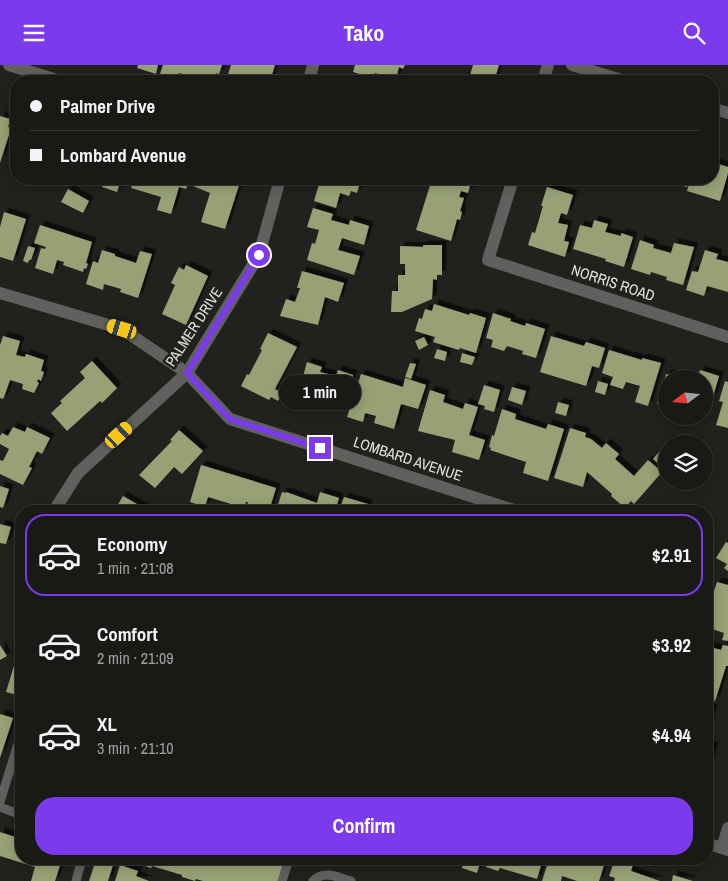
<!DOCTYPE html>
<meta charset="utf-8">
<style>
body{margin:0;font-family:"Archivo Narrow",sans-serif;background:#22231f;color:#f1f3f6;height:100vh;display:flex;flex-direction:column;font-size:19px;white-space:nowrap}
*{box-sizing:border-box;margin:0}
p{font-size:16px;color:#9fa1a1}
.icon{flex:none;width:28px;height:28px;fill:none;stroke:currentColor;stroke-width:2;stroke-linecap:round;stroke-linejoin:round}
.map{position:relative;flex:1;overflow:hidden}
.sheet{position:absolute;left:15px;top:440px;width:698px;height:360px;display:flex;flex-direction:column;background:#191a16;border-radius:20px;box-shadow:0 2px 12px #0003,0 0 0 1px #373835}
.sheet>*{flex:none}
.banner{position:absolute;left:10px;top:10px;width:709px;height:110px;border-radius:20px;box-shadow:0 2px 12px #0003,0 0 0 1px #373835;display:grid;align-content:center;height:110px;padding:0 20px;background:#191a16}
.needle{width:32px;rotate:254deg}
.fabs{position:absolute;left:658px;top:305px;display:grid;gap:10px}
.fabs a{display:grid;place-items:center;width:55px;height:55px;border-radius:50%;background:#191a16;box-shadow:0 2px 12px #0003,0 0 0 1px #373835;font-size:25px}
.end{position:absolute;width:22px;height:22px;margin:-11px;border:6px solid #7c3aed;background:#fff;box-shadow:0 0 0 2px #fff}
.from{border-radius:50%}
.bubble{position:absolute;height:35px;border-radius:18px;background:#191a16;box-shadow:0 2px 12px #0003,0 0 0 1px #373835;font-size:16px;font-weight:700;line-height:35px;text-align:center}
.car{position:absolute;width:15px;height:30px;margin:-15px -8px;border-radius:6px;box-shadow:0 0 4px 1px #0007;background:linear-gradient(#f5c518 24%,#345 0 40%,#f5c518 0 76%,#345 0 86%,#f5c518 0)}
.banner b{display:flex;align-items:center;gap:18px;height:48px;font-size:19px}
.banner b+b{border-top:1px solid #373835}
.banner i{width:12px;height:12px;background:#f1f3f6}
ul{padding:9px 0 0;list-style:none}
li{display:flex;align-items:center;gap:15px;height:82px;margin:0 10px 8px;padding:0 10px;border:2px solid transparent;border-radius:20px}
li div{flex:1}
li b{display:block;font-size:19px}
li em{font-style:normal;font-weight:700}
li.on{border-color:#7c3aed}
li>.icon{width:45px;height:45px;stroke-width:1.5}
.cta{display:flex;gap:10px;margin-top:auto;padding:10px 20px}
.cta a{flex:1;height:58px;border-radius:20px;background:#7c3aed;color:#fff;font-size:20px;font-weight:700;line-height:58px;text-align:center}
header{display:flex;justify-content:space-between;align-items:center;height:65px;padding:0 20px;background:#7c3aed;color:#fff;font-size:22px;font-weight:700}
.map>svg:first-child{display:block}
.building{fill:#97a175;filter:url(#shadow)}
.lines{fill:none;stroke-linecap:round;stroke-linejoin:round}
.service{stroke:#60615e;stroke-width:9}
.minor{stroke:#60615e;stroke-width:12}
.route{stroke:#7c3aed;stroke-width:6}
.labels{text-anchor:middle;stroke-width:5;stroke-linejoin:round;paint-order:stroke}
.street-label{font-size:15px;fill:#dfe0dd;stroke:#21221e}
</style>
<header><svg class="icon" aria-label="menu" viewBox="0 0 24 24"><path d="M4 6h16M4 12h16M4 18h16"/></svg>Tako<svg class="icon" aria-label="search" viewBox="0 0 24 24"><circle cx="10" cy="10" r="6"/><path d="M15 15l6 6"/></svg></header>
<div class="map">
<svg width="728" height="816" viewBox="0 0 728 816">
<defs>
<filter id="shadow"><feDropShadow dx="4.5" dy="-4.5" stdDeviation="0" flood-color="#0009"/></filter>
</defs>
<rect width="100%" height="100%" fill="#21221e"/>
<path class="building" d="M138,0H158L156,9L137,3Z
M163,0H222L219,9L216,8L214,16H206L179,8L177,15L160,9Z
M231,0H275L270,16H226Z
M355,0H405L403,4L399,2L396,14L375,8L373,13L353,7Z
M473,0H499L494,16H461L462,12L469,14Z
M351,12L364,16H350Z
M0,51L10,54L8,62L11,63L0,98Z
M712,97L728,102V108L720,136L687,126L689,119L688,118L687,122L673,118L674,114H712Z
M105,114H121L117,127L102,122Z
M134,114H190L186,124L179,122L171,149L157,145L161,132L131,123Z
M196,114H219L239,120L225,164L201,157L210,128L193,121Z
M328,114H361L357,128L351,126L349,131L340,128L336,143L314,136L319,119L326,121Z
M432,114H472L468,128L461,126L459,132L464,133L460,146L462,147L460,155L457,154L451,176L416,165Z
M547,122L573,130L567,150L561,148L558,158L568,160L564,176L569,177L565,192L528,180L532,167L535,168L543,141H541Z
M68,124L89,136L83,148L61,137Z
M313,143L333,149L331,155L349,160L350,155L369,161L364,180L342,173L338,185L360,191L354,210L307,195L312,178L315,179L319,165L307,162Z
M4,147L26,154L13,196L0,192V162Z
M594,155L608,159L605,167L621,171V168L633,172L624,202L605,196L606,194L573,184L580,160L592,163Z
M40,160L92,177L86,198L88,199L86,204L84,203L83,207L63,200L64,197L57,195L53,209L35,203L41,183L45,184L46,182L34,178Z
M640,175L654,180L653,183L671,188L674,178L694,182L683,220L666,215L667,212L651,207L650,210L631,204Z
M423,180H442V210H437V215L433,214L432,234L402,247H391L392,226H398V210H405V199H400V181L423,182Z
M28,181L35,183L31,195H29L28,198L23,196Z
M102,185L115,189V191L136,198L140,186L152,189L138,233L120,227L121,224L104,219L103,225L86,219L93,196L98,198Z
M705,185L718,189L716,194L728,197V227L707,221L704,231L686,225L692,206L698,207Z
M186,200L208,211L186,260L162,249L175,220L171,218L179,202L184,205Z
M302,206L344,218L338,237L325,232L318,260L280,251L286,234L295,237L300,223H297Z
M434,239L469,250L470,248L486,253L476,288L460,283L459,285L433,277L435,272L415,266L419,253L422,254L425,244L432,246Z
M493,248L511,254L510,256L525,261L526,258L545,264L536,293L522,289L523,286L507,281L504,286L491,282L493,275L486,273Z
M268,268L297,282L275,324L282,328L278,336L271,332L269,335L241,321L247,309L249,310L262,285L260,284Z
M3,271L20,276L16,290L25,292L26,289L44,295L41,306L44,307L41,316L38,314L37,317L39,318L34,328L22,324L23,319L10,315L4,332L3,334L0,333V280Z
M551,271L584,281L586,277L605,283L599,303L592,301L586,321L540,307Z
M424,272L428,280L419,285L415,276Z
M437,284L447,287L445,296L434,293Z
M609,285L642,295V293L661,298L648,341L635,337L640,321L626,317L623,324L610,320L613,312L602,308Z
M462,288L475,292L472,300L460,297Z
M92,296L117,323L102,338L100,336L67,366L51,348L62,338L60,336L85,313L80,307Z
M307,297L322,302L320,307L336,311L338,305L353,310L343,343L309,333L305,346L287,340L293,320L300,322Z
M410,298L416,299L411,314L405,312Z
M700,305L719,311L713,332L708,330L704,342V314H698Z
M361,309L403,322L405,313L426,320L418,344L401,339L394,364L374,358L376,351L365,348L363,357L347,352Z
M666,309L680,313L666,314V342L657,339Z
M598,316L608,319L605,330L595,327Z
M725,316L728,317V363L716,360L723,337L719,336Z
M484,320L500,325L494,347L484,344L485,341L478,339Z
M512,322L526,326L522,340L508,335Z
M430,325L445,330L443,337L463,344L465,338L478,342L469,370L485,375L479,395L452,387L455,375L418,366Z
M558,337L569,340L566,351L555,348Z
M502,344L516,349L515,354L546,364L548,359L564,364L548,416L523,408L526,397L490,385L491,383L489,382L492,370L494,371Z
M13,362L25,367L27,362L50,373L42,389L37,386L29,402L32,403L23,420L0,409V395L3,396L9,384L0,379V371L2,368L8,371Z
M570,363L586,368L585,372L591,374L602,383L606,378L619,389L615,394L634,411L648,395L662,407L634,439L631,436L625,443L611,431L612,429L587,407L583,422L554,413Z
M179,365L203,386L182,409L174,402L155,423L139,410L172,376L170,375Z
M670,374L676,379H666V391L659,399L653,394Z
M201,400L276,423L269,446H262L247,441L248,437H246L244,443L208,432L205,442L190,437Z
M0,421L9,424L3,443L0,442Z
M282,427L286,428V427L317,438L320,427L339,433L335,446H276Z
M123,431L149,446H114Z
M344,432L368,439L366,446H339Z
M0,459L11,462L6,479L0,478Z
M726,477L728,478V506L724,503L727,499L716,493Z
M717,517L728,520V576L722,575L724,568L706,562L709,547L706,544L710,532H712Z
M0,580L7,591L0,595Z
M723,580L728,581V601H726L715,636L706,634V581L721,585Z
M16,594L21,596V631L6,627Z
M706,642L713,644L707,665H706Z
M0,649L13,653L0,693Z
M706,679L714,682L709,699L706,698Z
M21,710V734L14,732Z
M0,767L21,774V794H62L55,816H31L35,802L0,791Z
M132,794H274L272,798L285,802L281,816H203L196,814L195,816L182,812V810L152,801L151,803L131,796Z
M464,794L481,795L477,808L462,803Z
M488,794H543L537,814L500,803L498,806L486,802Z
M549,794H606L599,816H577L562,811L561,816H542Z
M615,794H625L634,796L631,806L660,816H614L615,813L609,811Z
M96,795L113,800L108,816H89Z
M120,800L138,806L136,811L149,816H115Z
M673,810L693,816H672Z"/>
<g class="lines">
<path class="service" d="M0,737L21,669
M0,742L21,750
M76,816L82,794
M282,816L289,794
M313,816C324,805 337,812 351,816"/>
<path class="minor" d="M9,0L60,16
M572,0L625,16
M309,16L313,0
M543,16L548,0
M712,43L728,48
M513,114L488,195L728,272
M0,228L122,264L187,308L230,354L517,446
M55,446L57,441L78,408L187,308L259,190L280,114
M706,778L728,785
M722,783L728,763"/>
</g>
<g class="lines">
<path class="route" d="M259,190L187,308L230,354L320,383"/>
</g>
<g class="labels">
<g class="street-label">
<text transform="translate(613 218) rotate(18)" y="5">NORRIS ROAD</text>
<text transform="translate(194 262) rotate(-57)" y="5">PALMER DRIVE</text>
<text transform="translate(408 394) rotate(18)" y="5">LOMBARD AVENUE</text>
</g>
</g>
</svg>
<div class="fabs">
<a><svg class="needle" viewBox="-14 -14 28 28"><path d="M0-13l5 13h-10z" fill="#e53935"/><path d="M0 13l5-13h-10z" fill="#9fa1a1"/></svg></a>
<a><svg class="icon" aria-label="layers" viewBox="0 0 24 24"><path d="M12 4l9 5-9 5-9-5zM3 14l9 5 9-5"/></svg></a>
</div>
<i class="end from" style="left:259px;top:190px"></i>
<i class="end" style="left:320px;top:383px"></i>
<div class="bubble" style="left:279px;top:310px;width:82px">1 min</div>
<i class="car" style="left:122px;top:264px;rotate:287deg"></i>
<i class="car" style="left:119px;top:370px;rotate:48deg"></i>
<div class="banner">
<b><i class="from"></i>Palmer Drive</b>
<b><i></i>Lombard Avenue</b>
</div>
<section class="sheet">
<ul>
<li class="on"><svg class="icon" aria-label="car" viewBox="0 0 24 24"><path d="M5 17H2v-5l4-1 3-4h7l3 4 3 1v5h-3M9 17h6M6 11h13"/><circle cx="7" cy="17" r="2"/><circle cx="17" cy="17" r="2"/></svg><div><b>Economy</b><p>1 min · 21:08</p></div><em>$2.91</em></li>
<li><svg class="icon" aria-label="car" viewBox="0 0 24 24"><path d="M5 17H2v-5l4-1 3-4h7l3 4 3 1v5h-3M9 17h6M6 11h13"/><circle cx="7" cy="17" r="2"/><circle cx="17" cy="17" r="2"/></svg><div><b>Comfort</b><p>2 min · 21:09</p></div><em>$3.92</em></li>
<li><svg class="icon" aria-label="car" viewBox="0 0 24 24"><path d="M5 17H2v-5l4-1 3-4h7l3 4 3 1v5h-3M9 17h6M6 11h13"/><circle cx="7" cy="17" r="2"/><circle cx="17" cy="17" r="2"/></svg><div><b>XL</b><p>3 min · 21:10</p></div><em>$4.94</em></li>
</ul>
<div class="cta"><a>Confirm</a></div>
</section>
</div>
